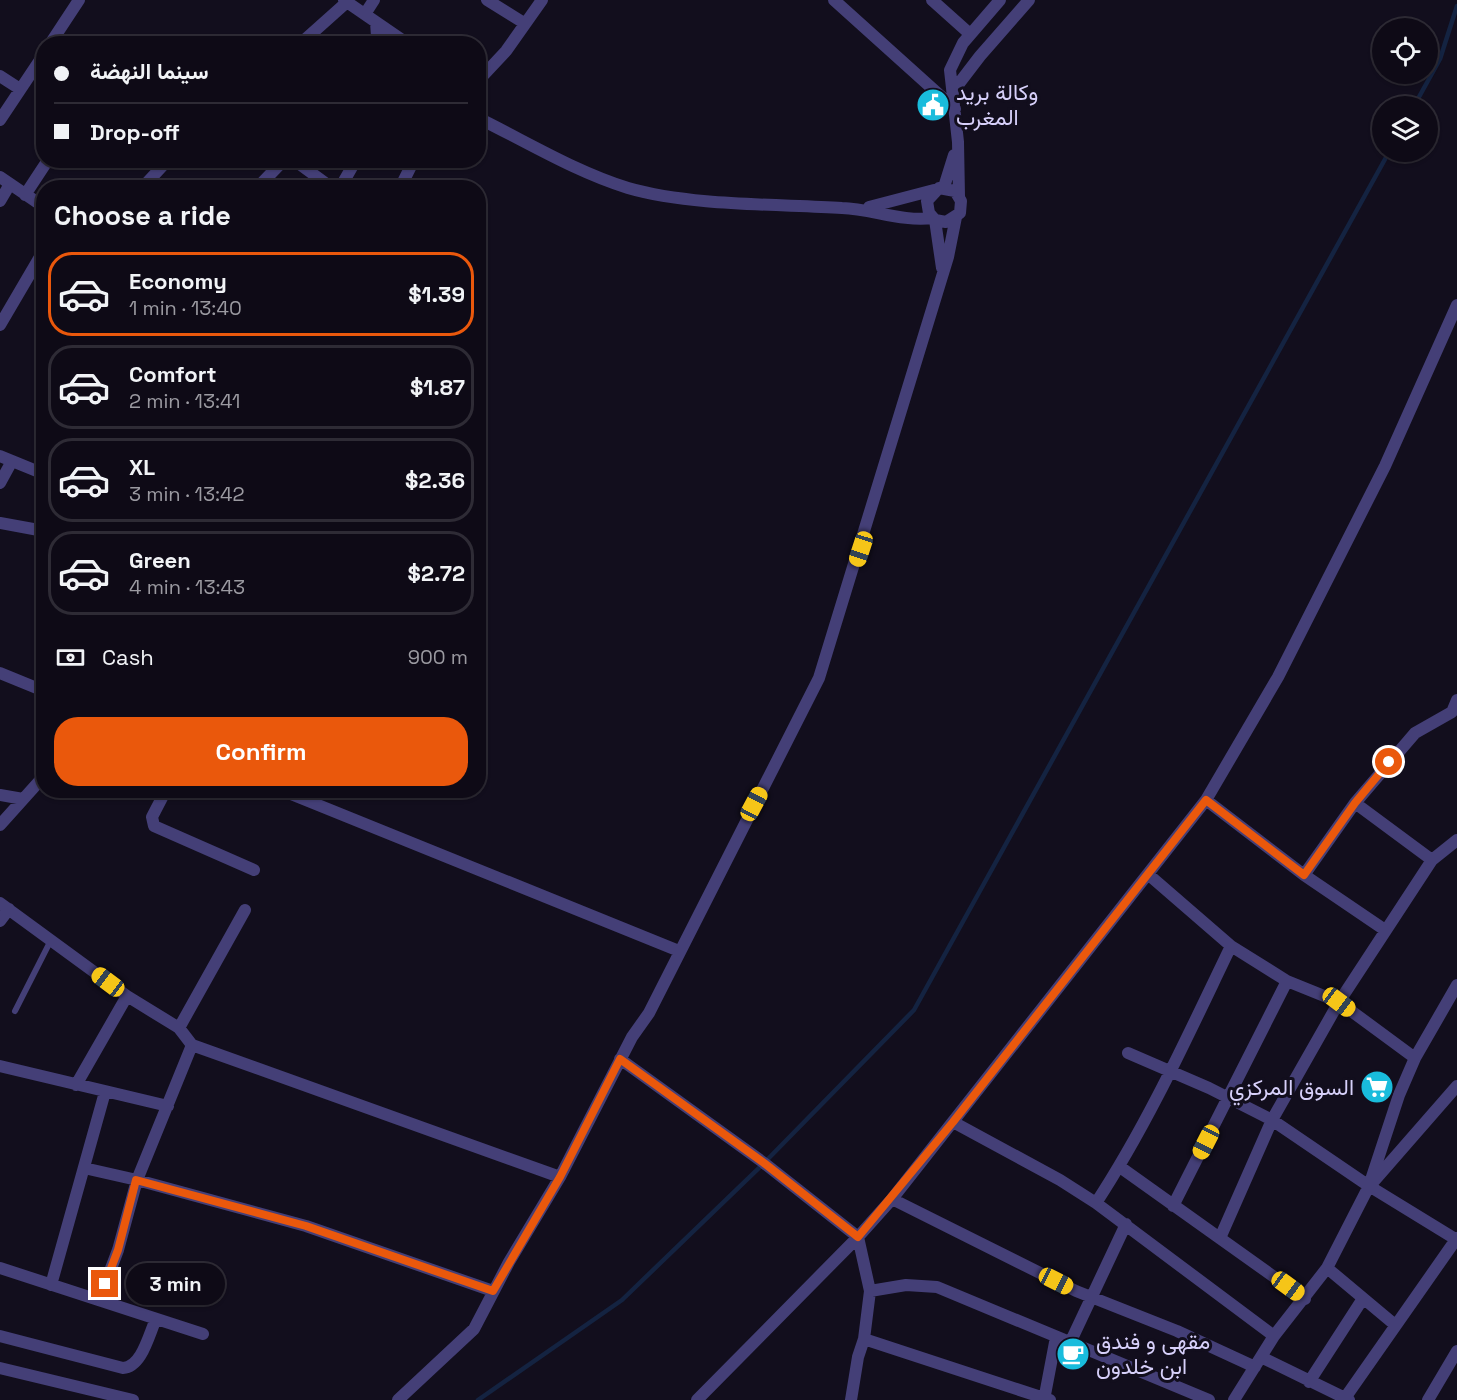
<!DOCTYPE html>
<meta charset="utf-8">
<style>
body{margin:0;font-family:"Space Grotesk",Vazirmatn,sans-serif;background:#17131f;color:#f1f3f6;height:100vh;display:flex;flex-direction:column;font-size:22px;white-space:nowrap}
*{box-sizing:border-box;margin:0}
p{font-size:20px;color:#9b9aa1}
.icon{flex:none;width:33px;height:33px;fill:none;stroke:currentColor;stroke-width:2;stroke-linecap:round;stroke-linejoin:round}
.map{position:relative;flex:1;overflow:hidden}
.drawer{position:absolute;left:36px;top:180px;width:450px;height:618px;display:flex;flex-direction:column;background:#0e0a16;border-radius:24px;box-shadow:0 2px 4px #0004,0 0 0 2px #2e2b35}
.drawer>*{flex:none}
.top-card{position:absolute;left:36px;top:36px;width:450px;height:132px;border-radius:24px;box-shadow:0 2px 4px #0004,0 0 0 2px #2e2b35;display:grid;align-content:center;height:132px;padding:0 18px;background:#0e0a16}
.fabs{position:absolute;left:1372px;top:18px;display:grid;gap:12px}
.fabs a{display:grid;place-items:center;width:66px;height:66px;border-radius:50%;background:#0e0a16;box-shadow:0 2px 4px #0004,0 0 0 2px #2e2b35;font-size:30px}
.end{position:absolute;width:27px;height:27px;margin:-14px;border:8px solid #ea580c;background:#fff;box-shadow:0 0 0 3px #fff}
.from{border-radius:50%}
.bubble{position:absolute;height:42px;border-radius:21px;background:#0e0a16;box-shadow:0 2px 4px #0004,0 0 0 2px #2e2b35;font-size:20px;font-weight:800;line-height:42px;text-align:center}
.car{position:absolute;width:18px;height:36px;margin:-18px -9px;border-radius:8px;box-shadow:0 0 4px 2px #0007;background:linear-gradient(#f5c518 24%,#345 0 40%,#f5c518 0 76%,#345 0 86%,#f5c518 0)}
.top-card b{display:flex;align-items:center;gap:21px;height:57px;font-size:22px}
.top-card b+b{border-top:2px solid #2e2b35}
.top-card i{width:15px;height:15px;background:#f1f3f6}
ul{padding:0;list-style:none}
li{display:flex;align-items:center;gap:18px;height:84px;margin:0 12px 9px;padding:0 6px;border:3px solid #2e2b35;border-radius:24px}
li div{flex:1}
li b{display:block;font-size:22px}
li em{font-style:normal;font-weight:800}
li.on{border-color:#ea580c}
li>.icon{width:54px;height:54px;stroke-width:1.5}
h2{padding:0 18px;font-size:27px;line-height:72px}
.pay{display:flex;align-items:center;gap:15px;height:66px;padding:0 18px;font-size:22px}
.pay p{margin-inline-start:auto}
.primary-button{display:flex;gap:12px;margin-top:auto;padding:12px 18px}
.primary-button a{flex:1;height:69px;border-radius:24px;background:#ea580c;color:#fff;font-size:24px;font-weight:800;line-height:69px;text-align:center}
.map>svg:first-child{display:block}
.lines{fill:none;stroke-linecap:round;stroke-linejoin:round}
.stream{stroke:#142341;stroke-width:4.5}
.lane{stroke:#443f77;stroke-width:6}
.street{stroke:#443f77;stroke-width:12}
.route{stroke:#ea580c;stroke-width:8}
.labels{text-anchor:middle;stroke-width:6;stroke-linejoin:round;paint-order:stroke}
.poi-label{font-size:22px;fill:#d7d0fa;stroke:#120e1d;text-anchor:start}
</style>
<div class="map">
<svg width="1457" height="1400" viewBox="0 0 1457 1400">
<rect width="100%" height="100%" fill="#120e1d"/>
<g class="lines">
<path class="stream" d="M1414,106L1440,59L1457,6
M478,1400L622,1300L764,1163L914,1010L1389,152"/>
<path class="lane" d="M15,1011L51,940"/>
<path class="street" d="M344,0L408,44
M487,0L524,23
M834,0L955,109
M932,0L970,34
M365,14L374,0
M376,22L377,36L382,44
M50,44L79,0
M300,44L347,2
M0,76L20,89
M478,81L506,51L542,0
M954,90L980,56L1029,0
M478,118C527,142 576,172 628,188C690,206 777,204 842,208C872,209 902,222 933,218
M0,120L44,54
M294,160L332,188
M0,177L44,207
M944,187L954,155
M142,188L168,160
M257,188L284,160
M340,188L356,160
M400,188L414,160
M25,195L48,160
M959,196L958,142L950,70L963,43L1000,0
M0,201L10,184
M869,207L934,190
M935,220L946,222L960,213L961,201L955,191L939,188L927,201L929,213L935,220L942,268
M0,325L44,250
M0,456L44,474
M0,483L12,461
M0,523L44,531
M0,673L44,691
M166,790L152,817L154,826L254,870
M281,790L679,951
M0,795L23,799
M1206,800L1304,875L1385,930
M0,825L44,776
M1432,860L1355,803L1415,733L1452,712L1457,700
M1149,875L1231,946L1287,981L1339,1002L1415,1058
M1304,875L1355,803
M0,903L127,996L179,1028L192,1045L560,1177
M0,921L9,909
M179,1028L245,910
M1128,1053L1209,1088L1272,1120L1369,1186L1457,1240
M620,1059L764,1163L858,1237L870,1291L864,1339L858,1357L851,1400
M0,1066L168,1106
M76,1085L127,996
M953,1122L1060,1180L1096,1203L1274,1336
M1120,1167L1305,1299
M84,1168L137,1180L306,1226L493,1291
M1374,1181L1457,1086
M892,1199L1076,1291L1177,1331L1255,1367
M1096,1203C1149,1122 1189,1033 1231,946
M1173,1206L1287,981
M1220,1238L1272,1120L1339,1002L1432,860L1457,840
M0,1268L203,1334
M1327,1268L1394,1324
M51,1285L105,1092
M870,1291L906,1285L937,1287L1209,1400
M99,1300L118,1250L137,1180L192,1045
M0,1336L123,1368C142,1367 149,1334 156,1319
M864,1339L1050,1400
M1070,1343L1126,1224
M1261,1357L1349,1400
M0,1368L133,1400
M1309,1382L1362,1300
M1345,1398L1457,1238
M398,1400L474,1329L509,1262L560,1177L632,1037L649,1013L819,678L948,257L956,217
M697,1400L858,1237L892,1199L1206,800L1278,677L1385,466L1457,305
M1044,1400L1056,1337
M1234,1400L1274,1336L1327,1268L1369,1186L1399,1095L1415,1058L1457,985
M1428,1400L1457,1351"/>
</g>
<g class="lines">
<path class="route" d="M105,1284L118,1250L136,1180L306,1226L493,1291L560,1177L620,1059L764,1163L858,1237L953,1122L1206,800L1304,875L1355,803L1389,762"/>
</g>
<defs>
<g id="civic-disc" transform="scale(1.725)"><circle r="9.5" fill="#19bcdc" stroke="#120e1d"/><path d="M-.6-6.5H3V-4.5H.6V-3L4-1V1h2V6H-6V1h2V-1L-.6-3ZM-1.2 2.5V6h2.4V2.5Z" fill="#fff"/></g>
<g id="supermarket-disc" transform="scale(1.725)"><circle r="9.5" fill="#19bcdc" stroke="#120e1d"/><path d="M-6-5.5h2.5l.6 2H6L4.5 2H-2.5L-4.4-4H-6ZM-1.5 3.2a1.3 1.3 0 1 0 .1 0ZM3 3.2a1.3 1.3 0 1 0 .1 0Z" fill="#fff"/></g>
<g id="cafe-disc" transform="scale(1.725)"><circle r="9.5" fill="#19bcdc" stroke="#120e1d"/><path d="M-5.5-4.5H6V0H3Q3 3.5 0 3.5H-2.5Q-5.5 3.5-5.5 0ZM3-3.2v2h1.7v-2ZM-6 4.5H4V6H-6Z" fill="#fff"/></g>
</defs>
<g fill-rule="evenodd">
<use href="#civic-disc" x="933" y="105"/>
<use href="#supermarket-disc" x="1377" y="1087"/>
<use href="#cafe-disc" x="1073" y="1354"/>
</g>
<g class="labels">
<g class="poi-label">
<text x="956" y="100">وكالة بريد<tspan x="956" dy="25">المغرب</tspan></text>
<text x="1354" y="1095" text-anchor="end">السوق المركزي</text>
<text x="1096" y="1349">مقهى و فندق<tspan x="1096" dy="25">ابن خلدون</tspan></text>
</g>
</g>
</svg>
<div class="fabs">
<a><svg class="icon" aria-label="locate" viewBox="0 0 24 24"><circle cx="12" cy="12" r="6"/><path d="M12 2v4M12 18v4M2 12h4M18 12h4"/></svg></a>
<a><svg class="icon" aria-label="layers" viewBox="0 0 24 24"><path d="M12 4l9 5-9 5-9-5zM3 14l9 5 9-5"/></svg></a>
</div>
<i class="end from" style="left:1389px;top:762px"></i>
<i class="end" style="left:105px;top:1284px"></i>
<div class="bubble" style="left:126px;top:1263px;width:99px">3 min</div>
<i class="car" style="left:861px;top:549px;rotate:198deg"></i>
<i class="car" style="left:754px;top:804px;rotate:28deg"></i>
<i class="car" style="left:108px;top:982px;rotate:307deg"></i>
<i class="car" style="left:1339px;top:1002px;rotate:127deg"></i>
<i class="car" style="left:1206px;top:1142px;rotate:207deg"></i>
<i class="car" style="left:1056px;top:1281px;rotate:117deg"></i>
<i class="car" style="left:1288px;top:1286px;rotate:126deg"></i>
<div class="top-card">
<b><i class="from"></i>سينما النهضة</b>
<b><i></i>Drop-off</b>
</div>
<section class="drawer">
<h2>Choose a ride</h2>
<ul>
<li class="on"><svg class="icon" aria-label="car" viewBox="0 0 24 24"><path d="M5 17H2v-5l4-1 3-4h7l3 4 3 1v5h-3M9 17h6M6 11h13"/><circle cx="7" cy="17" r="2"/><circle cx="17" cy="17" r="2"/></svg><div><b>Economy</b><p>1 min · 13:40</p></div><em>$1.39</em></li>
<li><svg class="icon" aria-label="car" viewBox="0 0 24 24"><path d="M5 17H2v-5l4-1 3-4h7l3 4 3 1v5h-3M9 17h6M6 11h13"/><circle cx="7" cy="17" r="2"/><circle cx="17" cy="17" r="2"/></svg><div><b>Comfort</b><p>2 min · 13:41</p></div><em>$1.87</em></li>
<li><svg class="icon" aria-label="car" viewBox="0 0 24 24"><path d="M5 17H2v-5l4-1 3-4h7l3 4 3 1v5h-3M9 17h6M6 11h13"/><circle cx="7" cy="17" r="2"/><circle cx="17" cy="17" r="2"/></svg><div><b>XL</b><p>3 min · 13:42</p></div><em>$2.36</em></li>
<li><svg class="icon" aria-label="car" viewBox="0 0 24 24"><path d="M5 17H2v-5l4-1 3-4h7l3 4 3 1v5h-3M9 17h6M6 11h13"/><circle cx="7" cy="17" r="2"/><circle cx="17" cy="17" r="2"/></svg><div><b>Green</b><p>4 min · 13:43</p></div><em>$2.72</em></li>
</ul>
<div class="pay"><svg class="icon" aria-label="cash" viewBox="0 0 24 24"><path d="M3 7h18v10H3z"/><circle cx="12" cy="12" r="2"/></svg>Cash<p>900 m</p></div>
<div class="primary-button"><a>Confirm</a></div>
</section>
</div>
